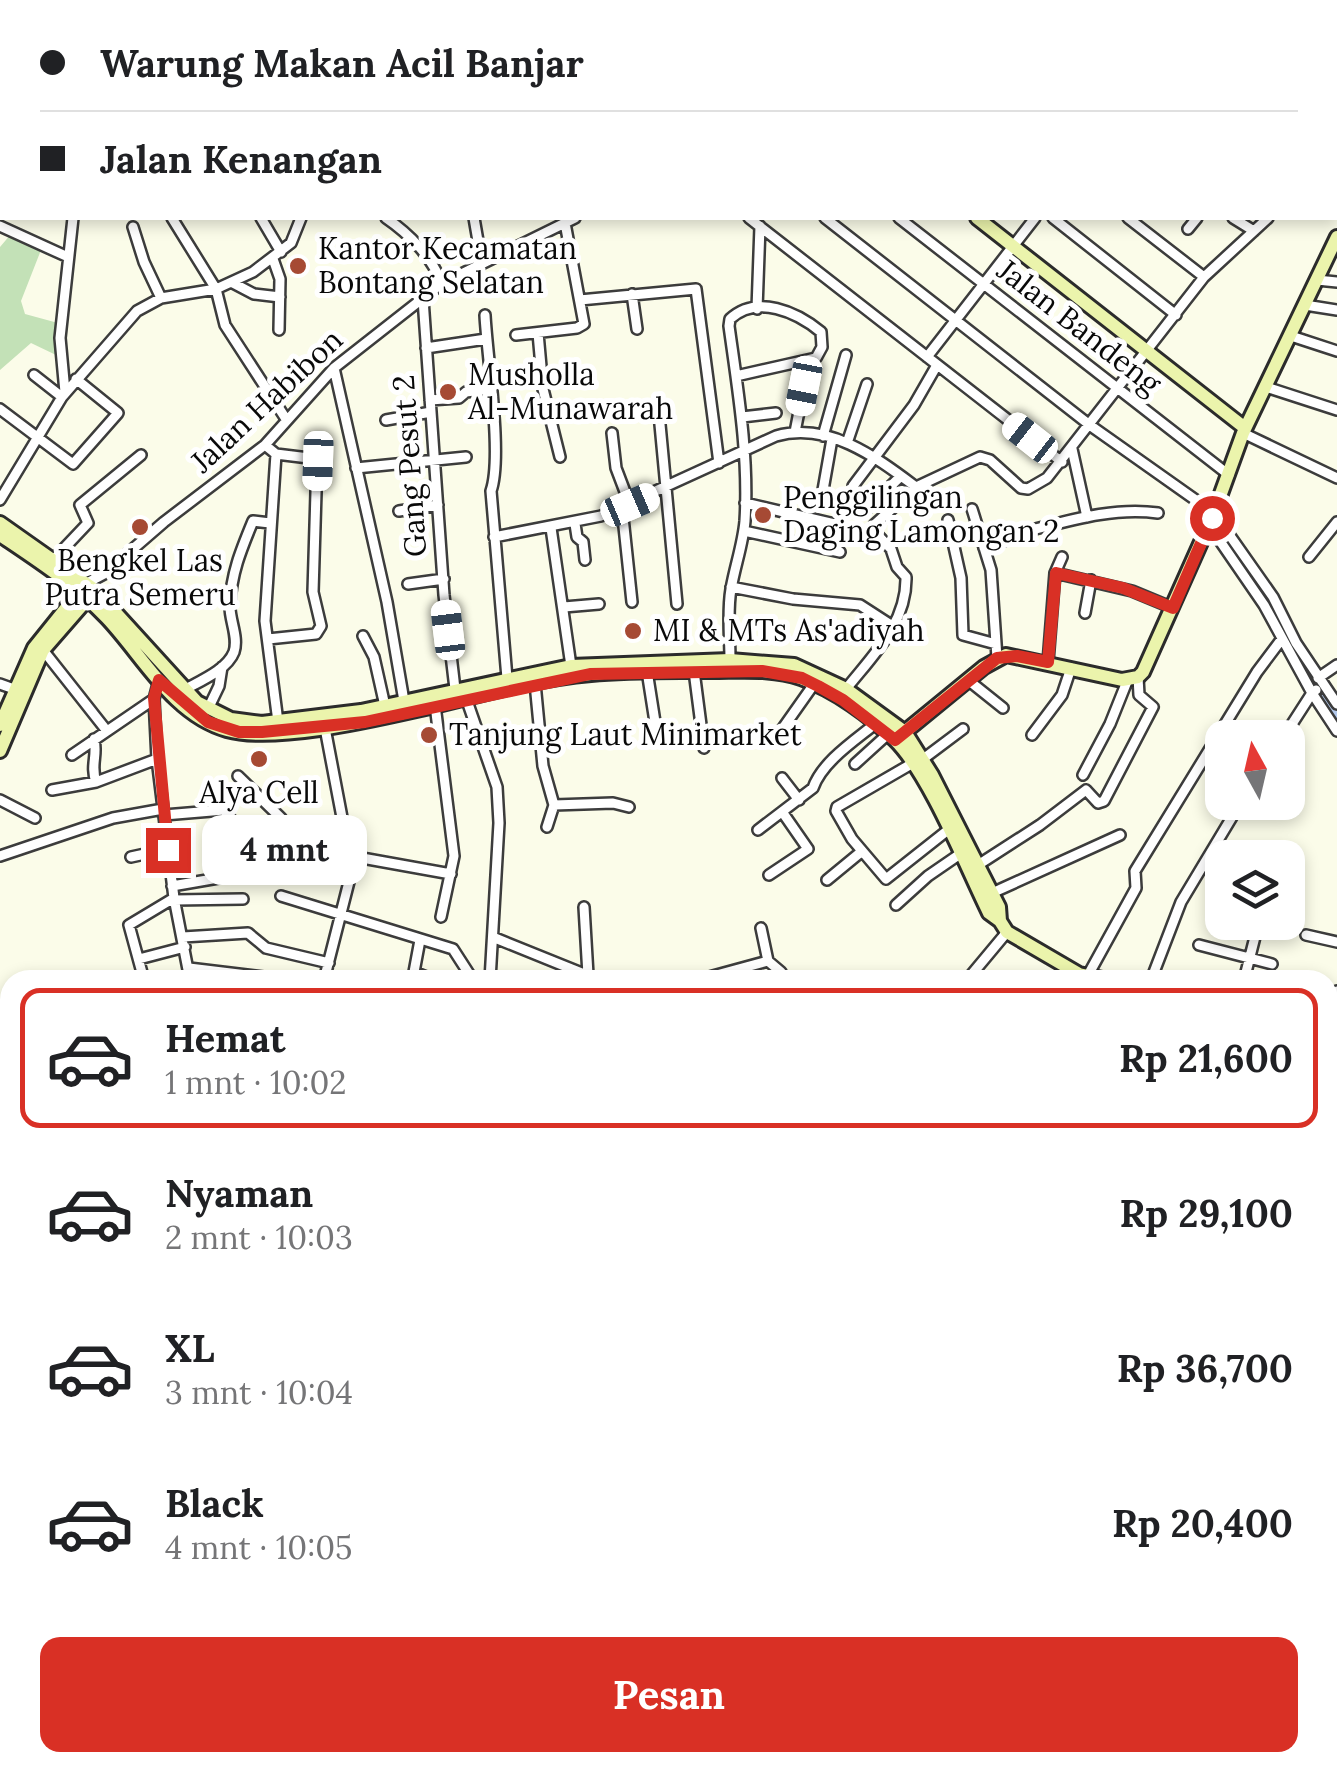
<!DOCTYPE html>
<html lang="id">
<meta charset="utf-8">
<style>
body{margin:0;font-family:Lora,serif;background:#f6f6f6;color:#202124;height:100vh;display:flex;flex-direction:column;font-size:38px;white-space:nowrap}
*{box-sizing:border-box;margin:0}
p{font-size:32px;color:#757577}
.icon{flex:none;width:55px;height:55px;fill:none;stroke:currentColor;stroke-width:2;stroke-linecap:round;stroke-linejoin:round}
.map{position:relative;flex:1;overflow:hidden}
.details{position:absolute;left:0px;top:970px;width:1338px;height:802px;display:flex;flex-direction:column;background:#fff;border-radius:30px 30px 0 0;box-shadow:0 5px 15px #0003}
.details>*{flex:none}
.top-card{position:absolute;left:0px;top:0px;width:1338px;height:220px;box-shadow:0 5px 15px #0003;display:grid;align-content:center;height:220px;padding:0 40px;background:#fff}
.needle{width:65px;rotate:352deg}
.buttons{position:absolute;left:1205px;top:720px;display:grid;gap:20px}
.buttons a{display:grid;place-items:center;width:100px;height:100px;border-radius:20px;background:#fff;box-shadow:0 5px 15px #0003;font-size:50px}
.end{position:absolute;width:45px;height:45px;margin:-22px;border:12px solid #d93025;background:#fff;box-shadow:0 0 0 5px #fff}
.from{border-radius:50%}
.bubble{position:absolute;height:70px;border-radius:20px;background:#fff;box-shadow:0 5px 15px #0003;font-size:32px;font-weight:700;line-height:70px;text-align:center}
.car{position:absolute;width:30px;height:60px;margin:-30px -15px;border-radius:12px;box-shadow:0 0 8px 2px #0007;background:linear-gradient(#fff 24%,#345 0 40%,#fff 0 76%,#345 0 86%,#fff 0)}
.top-card b{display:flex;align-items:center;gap:35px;height:95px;font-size:38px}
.top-card b+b{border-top:2px solid #e0e0e0}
.top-card i{width:25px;height:25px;background:#202124}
ul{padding:18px 0 0;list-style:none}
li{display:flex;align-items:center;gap:30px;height:140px;margin:0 20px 15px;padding:0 20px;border:5px solid transparent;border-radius:20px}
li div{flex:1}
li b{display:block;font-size:38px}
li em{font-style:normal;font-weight:700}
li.selected{border-color:#d93025}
li>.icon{width:90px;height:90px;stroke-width:1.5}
.cta{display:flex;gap:20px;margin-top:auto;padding:20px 40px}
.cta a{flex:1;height:115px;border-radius:20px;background:#d93025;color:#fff;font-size:40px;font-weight:700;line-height:115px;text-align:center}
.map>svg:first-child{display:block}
.green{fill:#c3e1b7}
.water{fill:#b4caed;stroke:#446fba;stroke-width:2.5}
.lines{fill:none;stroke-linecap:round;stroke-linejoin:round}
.river{stroke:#b4caed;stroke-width:14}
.street-casing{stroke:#3c3c3c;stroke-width:14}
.secondary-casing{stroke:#2b2b2b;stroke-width:18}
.street{stroke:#fff;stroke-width:9}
.secondary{stroke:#ebf4ac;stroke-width:12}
.route{stroke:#d93025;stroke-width:12}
.poi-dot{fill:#a64a34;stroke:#fff;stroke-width:4}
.labels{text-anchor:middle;stroke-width:10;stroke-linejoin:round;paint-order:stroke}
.poi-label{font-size:30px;fill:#090909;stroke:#fff;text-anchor:start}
.street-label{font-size:30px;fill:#090909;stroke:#fff}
</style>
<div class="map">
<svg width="1337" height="1772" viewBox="0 0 1337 1772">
<rect width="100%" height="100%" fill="#fbfce9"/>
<path class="green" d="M11,234L41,250L21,301L25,314L58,323L56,355L31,343L0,370V247Z"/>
<path class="water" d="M1328,1624H1337V1772H549L536,1768L533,1763L1328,1762Z"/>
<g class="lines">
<path class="river" d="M1218,529L1269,601L1288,641L1337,720"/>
<g class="street-casing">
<path id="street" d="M300,0L302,2
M508,0L509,2
M550,0L553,2
M622,0L625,2
M849,0L853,2
M945,0L948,2
M1273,0L1279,2
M9,1L35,2
M170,2V0
M399,2L407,0
M824,2L826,0
M968,2L969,0
M1009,2L1010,0
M1052,2L1053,0
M1244,2L1245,0
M1335,24L1337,25
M0,46H2
M1335,85L1337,86
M0,122H2
M1335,151L1337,148
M0,156L2,154
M172,218L216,289L225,325L286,419
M261,218L281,252
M386,218C408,233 434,258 441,284
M474,218L482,264
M749,218L1062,462
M825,218L1091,426L1214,513L1273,597L1296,643L1337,704
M899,218L1229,475
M1053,218L1176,315
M1128,218L1204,277
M1233,218L1254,231
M0,226L68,257
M133,227L144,262L161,298
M1188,229L1197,218
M273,259L280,279L279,330
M1317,280L1337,282
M233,283L254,294L280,297
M632,294L637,329
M423,299L444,595L455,689
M580,300L696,289L719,463
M1305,305L1337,310
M757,309L760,226
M485,315C487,357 503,456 491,491L507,678
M538,333L543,389L560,457
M516,335L577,328L584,324L565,223
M1291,336L1337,351
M426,348L486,339
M927,357L1035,218
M334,368L387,602L404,701
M34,375L62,397
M1266,387L1337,410
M65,392L60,338L73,218
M430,400L459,398L466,392L490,389
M0,409L73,464L118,413L76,379
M659,414L677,604
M742,417L776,413
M386,420L431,412
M795,432L804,386
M612,433L616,468L630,505
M1243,433L1337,478
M823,436L846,355
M847,443L867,384
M265,445L276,454L317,459L313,592L321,626L316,634L268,639
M1072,449L1087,517
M276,454L265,621L278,722
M356,468L466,457
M853,486L914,405L937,365
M823,490L832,439
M0,500L62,397L137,311L161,298L216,289L253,272L291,243L301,218
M745,503L839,525L854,539L872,529
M622,508L632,602
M972,509L991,570L997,658
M399,511L438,505
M865,511L901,476
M948,520L961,578L963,635L996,644
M575,524L577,537L583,542L585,560
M1209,525L1264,605L1312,693L1283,738
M551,528L571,666
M744,531L840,552
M494,537L601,516L776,436C829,421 877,458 916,487
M984,548L1004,541L1011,535C1059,524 1109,506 1158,513
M1309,557L1337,522
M53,560L88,523L80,505L141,455
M1055,573L1132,591L1173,608
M87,583L104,574L164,522L265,445L334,368L441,284L575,218
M408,584L444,579
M731,587L793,599L860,605L894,627
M564,607L599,604
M1085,613L1091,580
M363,636L374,657L385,706
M43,650L107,731
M730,660C730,637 727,612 731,589C735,566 743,544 745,521C749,456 738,391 729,326L730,319C757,294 797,312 821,332L822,347L816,358L736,376
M1048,662L1055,573L1062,557
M647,671L658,741L664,743L703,733
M694,671L704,748
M1318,678L1337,665
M159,680L154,699L157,759L174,898L190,980
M968,680L1003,708
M535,683L543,766L554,805L547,827
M0,684L14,689
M846,689C873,655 907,623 906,577L897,567L891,549L873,530L874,525L916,487L980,457L990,460L1021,488L1028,489L1047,478L1204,277L1268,218
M184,690C200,681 227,670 234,652C239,637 229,619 230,605C231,574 241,550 253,521L270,523
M1316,690L1312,693L1337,731
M466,698L497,787L499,823L490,980
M435,705L454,856L441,917
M208,709L219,686L222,667
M778,735L814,684
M1032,735L1062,695L1071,668
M94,739C98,756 90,765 96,782
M72,755L154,699
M923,759L963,729
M913,763L837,807L836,811L852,839L886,879L948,830
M855,764L888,734
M1083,775L1110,724L1128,679
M238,776L281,818L306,854L352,870
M782,778L799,800
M52,790L96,782L157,759
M0,800L35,818
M554,805L613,803L629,807
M164,815L224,810L269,869
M758,830L813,788C822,762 854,741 875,724
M0,856L113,818L163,809
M351,856L451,874
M131,857L168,849
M978,865L1040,825L1086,790L1098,803L1104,801L1153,707L1139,695L1138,677
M769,875L808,849L783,813
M827,880L861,852
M172,886L265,870L301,846L347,832
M992,893L1120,835
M281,896L453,949L473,980
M174,900L243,899
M896,905L928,876L960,854
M584,907L588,975
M1219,915L1222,916
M1250,922L1281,928
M761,928L768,961L781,972
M1306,935L1337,942
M183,937L248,933L266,948L329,963
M495,938L599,980
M420,940L414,972L434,980
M1199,945L1272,964
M139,959L185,947
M189,968L288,980
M1087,977L1136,888L1135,871L1257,672L1281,640
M144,980L129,925L174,898
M324,980L352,870L325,728
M698,980L768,961
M967,980L1007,932
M1151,980L1181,902L1241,802
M1244,980L1256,933L1263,925
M1328,1020L1337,991
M0,1023L10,1029
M0,1061L10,1051
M1328,1084L1337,1087
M1328,1139L1337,1123
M1328,1170L1337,1174
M1328,1223L1337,1227
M1329,1296L1337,1294
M0,1387L10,1388
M0,1427L10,1428
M0,1490L10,1486
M0,1597L10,1607
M0,1697L10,1685
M0,1717L10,1724
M55,1762L70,1772
M174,1762L188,1772
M313,1762L325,1772
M469,1762L475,1772
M222,1772L230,1762
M328,1772L336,1762
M395,1772L410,1762
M510,1772L528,1764"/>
</g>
<g class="secondary-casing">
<path id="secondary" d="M698,0L701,2
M977,218L1245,428
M0,523L95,590L197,702L231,719L262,723L361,711L571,666L730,660L794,665L846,689L905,732L932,775L999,907L1000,921
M0,535C37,560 76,585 107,618C143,656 173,715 227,730C274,743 372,720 421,709C476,696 534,679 591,674C631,670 671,671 712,671C741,671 773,668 801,678C835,690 870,716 895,740C930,775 966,866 989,913L1000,921L1007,932L1079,974L1107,980
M0,725L34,648L83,587
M901,735L984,667L1006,655L1122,680L1138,677L1143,672L1214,513L1243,433L1337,237
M0,751L43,650L90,596
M1328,1028L1337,1032"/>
</g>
<use href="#street" class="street"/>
<use href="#secondary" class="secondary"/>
</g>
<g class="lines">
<path class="route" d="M168,850L154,698L159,680L208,722L239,732H262L365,722L590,674L762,671L802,678L818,686L843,700L895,740L997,658L1017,656L1048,662L1056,573L1123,588L1173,608L1212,518"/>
</g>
<g class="poi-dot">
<circle cx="298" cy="266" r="10"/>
<circle cx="448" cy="392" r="10"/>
<circle cx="763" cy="515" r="10"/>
<circle cx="140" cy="527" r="10"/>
<circle cx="633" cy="631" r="10"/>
<circle cx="429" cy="735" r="10"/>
<circle cx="259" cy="759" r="10"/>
</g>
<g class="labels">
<g class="poi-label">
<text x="318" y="259">Kantor Kecamatan<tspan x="318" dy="34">Bontang Selatan</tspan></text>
<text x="468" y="385">Musholla<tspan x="468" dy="34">Al-Munawarah</tspan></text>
<text x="783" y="508">Penggilingan<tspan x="783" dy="34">Daging Lamongan 2</tspan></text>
<text x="140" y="571" text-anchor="middle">Bengkel Las<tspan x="140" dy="34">Putra Semeru</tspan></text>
<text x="653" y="641">MI &amp; MTs As'adiyah</text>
<text x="449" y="745">Tanjung Laut Minimarket</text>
<text x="259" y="803" text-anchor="middle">Alya Cell</text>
</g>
<g class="street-label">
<text transform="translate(1079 327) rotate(38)" y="10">Jalan Bandeng</text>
<text transform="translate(267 401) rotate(-43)" y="10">Jalan Habibon</text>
<text transform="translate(410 466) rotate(-94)" y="10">Gang Pesut 2</text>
</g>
</g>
</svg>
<div class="buttons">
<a><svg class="needle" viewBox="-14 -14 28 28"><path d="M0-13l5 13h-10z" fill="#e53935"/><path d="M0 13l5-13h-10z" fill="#757577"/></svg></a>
<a><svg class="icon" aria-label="layers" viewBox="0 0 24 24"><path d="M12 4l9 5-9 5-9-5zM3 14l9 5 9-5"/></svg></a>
</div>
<i class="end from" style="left:1212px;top:518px"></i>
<i class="end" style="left:168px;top:850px"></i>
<div class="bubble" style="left:202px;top:815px;width:165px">4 mnt</div>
<i class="car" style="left:804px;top:386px;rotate:191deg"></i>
<i class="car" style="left:1030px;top:438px;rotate:308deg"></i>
<i class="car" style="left:318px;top:461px;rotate:182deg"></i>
<i class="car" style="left:630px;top:505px;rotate:67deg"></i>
<i class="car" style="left:448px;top:630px;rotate:353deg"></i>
<div class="top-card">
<b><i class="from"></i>Warung Makan Acil Banjar</b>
<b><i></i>Jalan Kenangan</b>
</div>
<section class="details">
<ul>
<li class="selected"><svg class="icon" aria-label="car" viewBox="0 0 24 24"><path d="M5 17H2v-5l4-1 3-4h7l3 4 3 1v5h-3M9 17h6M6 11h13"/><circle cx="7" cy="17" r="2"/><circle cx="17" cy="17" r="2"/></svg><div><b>Hemat</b><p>1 mnt · 10:02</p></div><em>Rp 21,600</em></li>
<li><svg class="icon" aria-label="car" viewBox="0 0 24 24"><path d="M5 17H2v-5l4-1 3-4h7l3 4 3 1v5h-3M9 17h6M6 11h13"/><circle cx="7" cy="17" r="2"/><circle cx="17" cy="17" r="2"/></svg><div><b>Nyaman</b><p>2 mnt · 10:03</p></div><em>Rp 29,100</em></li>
<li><svg class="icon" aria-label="car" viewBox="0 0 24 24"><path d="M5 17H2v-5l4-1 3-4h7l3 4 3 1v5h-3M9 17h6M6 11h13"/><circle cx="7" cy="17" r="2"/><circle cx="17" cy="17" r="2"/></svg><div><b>XL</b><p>3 mnt · 10:04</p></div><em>Rp 36,700</em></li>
<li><svg class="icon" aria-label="car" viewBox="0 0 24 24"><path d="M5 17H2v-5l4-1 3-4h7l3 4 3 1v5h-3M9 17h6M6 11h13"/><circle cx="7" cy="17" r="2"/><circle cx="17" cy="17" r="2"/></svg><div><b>Black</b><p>4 mnt · 10:05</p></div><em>Rp 20,400</em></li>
</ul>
<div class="cta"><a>Pesan</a></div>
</section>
</div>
